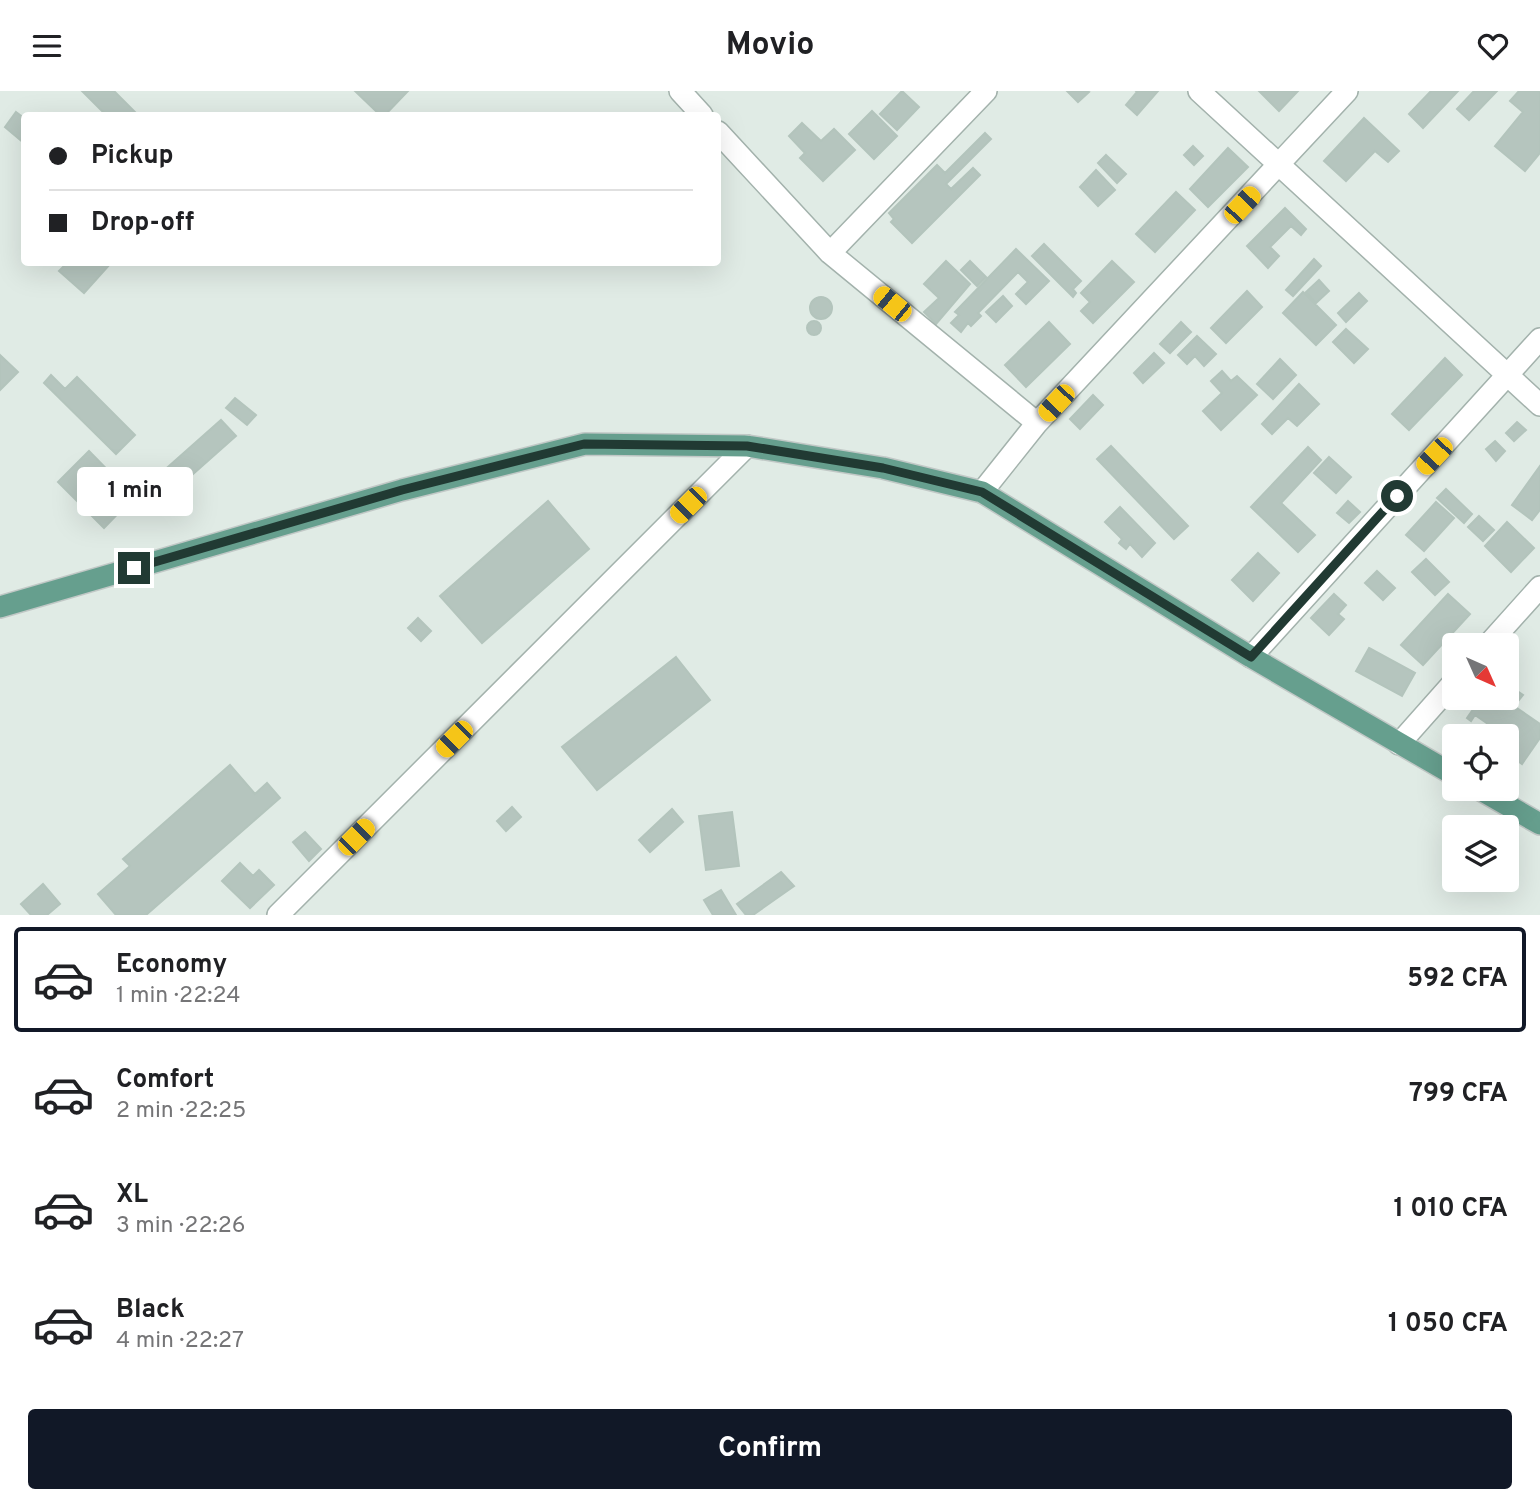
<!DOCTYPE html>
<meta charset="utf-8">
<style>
body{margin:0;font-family:Overpass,sans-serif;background:#f6f6f6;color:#202124;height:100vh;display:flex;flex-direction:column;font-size:26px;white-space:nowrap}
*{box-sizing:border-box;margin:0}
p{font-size:23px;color:#757577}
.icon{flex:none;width:38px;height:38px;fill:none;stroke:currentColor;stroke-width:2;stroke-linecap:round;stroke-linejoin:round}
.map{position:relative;height:824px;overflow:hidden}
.panel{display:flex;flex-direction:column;background:#fff;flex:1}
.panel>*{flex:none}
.banner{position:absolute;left:21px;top:21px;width:700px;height:154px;border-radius:7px;box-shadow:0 7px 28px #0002;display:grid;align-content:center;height:154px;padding:0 28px;background:#fff}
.needle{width:46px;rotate:135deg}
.fabs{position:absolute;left:1442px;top:542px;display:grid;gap:14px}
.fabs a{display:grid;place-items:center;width:77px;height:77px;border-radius:7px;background:#fff;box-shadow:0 7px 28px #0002;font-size:35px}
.end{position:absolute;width:32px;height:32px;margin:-16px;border:9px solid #213a33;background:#fff;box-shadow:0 0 0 4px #fff}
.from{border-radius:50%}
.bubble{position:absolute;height:49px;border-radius:7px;background:#fff;box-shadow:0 7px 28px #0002;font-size:23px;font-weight:700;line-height:49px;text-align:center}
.car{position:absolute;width:21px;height:42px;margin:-21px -10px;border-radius:9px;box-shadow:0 0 5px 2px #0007;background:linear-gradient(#f5c518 24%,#345 0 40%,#f5c518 0 76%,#345 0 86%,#f5c518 0)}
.banner b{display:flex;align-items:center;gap:24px;height:66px;font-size:26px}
.banner b+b{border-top:2px solid #e0e0e0}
.banner i{width:18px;height:18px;background:#202124}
ul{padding:12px 0 0;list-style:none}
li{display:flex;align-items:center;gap:21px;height:105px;margin:0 14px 10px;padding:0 14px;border:4px solid transparent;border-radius:7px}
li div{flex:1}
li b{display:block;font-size:26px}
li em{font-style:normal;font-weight:700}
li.on{border-color:#111827}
li>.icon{width:63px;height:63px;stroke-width:1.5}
.action{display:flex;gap:14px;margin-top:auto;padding:14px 28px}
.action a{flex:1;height:80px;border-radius:7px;background:#111827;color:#fff;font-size:28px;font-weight:700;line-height:80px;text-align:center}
header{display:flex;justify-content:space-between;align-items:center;height:91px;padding:0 28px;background:#fff;font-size:32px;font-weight:700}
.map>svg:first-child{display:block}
.building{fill:#b5c5be;stroke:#b3c4bc;stroke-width:2}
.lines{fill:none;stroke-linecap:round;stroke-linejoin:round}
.minor-casing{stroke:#a3b2ac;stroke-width:24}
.major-casing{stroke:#c1c8c6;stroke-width:24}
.minor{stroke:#fff;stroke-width:21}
.major{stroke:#669f8e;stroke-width:21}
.route{stroke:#213a33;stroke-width:9}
</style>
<header><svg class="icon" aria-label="menu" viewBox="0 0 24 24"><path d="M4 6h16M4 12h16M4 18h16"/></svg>Movio<svg class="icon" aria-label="heart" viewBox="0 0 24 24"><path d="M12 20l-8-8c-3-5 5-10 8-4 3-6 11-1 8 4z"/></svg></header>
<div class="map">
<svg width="1540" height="824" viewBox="0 0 1540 824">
<rect width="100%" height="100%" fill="#e0ebe5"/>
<path class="building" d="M82,0H114L137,23L106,24Z
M355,0H408L385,24H380Z
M902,0L919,16L897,39L880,23Z
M1067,0H1087L1089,1L1078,11Z
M1136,0H1158L1137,24L1126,14L1137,1Z
M1259,0H1298L1279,20Z
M1431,0H1458L1423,37L1409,23Z
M1474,0H1497L1469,29L1457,18Z
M1519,0H1540V62L1525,80L1495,55L1523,21L1510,10Z
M872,20L897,45L874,68L849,43Z
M16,21L24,27V52L5,36Z
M1364,27L1399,60L1388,71L1375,60L1346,90L1324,70Z
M802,32L821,50L834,38L855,59L823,90L800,67L805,62L789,45Z
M985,42L991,48L946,93L951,98L973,77L980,84L912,152L891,131L894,128L889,122L937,74L945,82Z
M1193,55L1203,65L1194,74L1184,64Z
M1228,57L1248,76L1208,116L1190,98Z
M1106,64L1126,83L1117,92L1098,72Z
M1096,79L1115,99L1098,115L1080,96Z
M1176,101L1195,119L1155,161L1136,143Z
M1285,117L1306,138L1301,144L1291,135L1270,156L1279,165L1268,177L1247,155Z
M1044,153L1081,190L1073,198L1076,202L1073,206L1032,165Z
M1016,158L1049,190L1026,213L1016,203L1028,191L1018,181L978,222L981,225L971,235L968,232L961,241L951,232L959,224L955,221Z
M1314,168L1321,175L1293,205L1286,199Z
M946,170L970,193L936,233L924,221L939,207L924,193Z
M970,170L986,186L977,195L961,179Z
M1112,170L1134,191L1093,232L1081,220L1090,211L1081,202Z
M67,172H111L84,202L59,180Z
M1319,189L1329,200L1316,212L1306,201Z
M1247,200L1262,216L1226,252L1211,237Z
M1303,201L1336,234L1316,254L1283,222Z
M1359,202L1367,210L1346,231L1338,222Z
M1003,205L1012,215L996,231L986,221Z
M810 217a11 11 0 1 1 22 0a11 11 0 1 1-22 0Z
M807 237a7 7 0 1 1 14 0a7 7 0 1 1-14 0Z
M1049,231L1070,253L1026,296L1005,274Z
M1181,231L1191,241L1170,262L1160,253Z
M1346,238L1368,258L1354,272L1333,251Z
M1197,245L1216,263L1204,275L1195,265L1187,273L1178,264Z
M1154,262L1164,272L1143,292L1134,282Z
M0,264L18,281L0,299Z
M1445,267L1462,284L1409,339L1392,323Z
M1280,268L1296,284L1273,308L1257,293Z
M1222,280L1231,290L1237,285L1257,304L1221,339L1203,320L1222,302L1211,290Z
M51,284L65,298L77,286L135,344L116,363L44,292Z
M1299,293L1319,313L1297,335L1288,327L1272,343L1262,333Z
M1093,304L1103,314L1080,338L1070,328Z
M235,307L256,324L247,334L226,317Z
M221,329L236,345L175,399L161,382Z
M1517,331L1526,339L1514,350L1506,342Z
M1495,350L1505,360L1496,370L1486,358Z
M1111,355L1188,435L1174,448L1097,368Z
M1308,356L1321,369L1281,412L1315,444L1298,461L1251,416Z
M89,360L134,406L104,437L58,391Z
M1329,366L1351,386L1336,402L1314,382Z
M1540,375V419L1532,429L1512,414Z
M1446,398L1472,423L1464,432L1437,407Z
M548,410L589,458L482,552L440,505Z
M1348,410L1360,421L1349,432L1337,422Z
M1436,411L1454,427L1424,460L1406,444Z
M1120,416L1155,452L1142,466L1130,453L1126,458L1119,452L1122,448L1105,431Z
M1479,425L1494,439L1483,450L1468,436Z
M1507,431L1534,457L1511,481L1485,455Z
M1258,462L1279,482L1253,510L1232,489Z
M1426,468L1449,491L1435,504L1412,481Z
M1377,480L1395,497L1383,509L1365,492Z
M1334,503L1346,514L1338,523L1344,528L1329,544L1311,527Z
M1448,503L1470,523L1423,574L1401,554Z
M418,527L431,540L421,550L408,537Z
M1369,557L1415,582L1402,605L1356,580Z
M676,566L710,609L597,699L562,656Z
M1507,593L1523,604L1514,615L1540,633V647L1522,673L1507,662V655L1511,649L1475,624L1471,630L1467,627L1481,607H1507Z
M230,674L255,703L267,692L280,707L146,824H116L98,803L130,775L123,768Z
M512,716L521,726L506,740L497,730Z
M672,718L683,731L650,761L639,749Z
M732,721L739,775L706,779L699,725Z
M305,741L321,758L309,770L293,751Z
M240,772L253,785L259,779L274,794L250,817L222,790Z
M781,781L794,795L753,824H746L737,813Z
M43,793L60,813L47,824H31L21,813Z
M721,799L736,824H713L704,809Z"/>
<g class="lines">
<g class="minor-casing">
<path id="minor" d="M680,0L702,24
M1199,0L1540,314
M718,41L830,162L1037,332
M830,162L986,0
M982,401L1037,332L1347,0
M1487,555L1540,496
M1251,566L1540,248
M1399,653L1454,591
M278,824L747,355"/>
</g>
<g class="major-casing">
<path id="major" d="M0,516L402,399L585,353L747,355L883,377L982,401L1251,566L1454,684
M1479,698L1540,733"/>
</g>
<use href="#minor" class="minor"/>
<use href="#major" class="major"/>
</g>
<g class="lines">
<path class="route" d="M134,477L402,399L584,353L747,355L883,377L982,401L1251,566L1397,405"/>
</g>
</svg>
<div class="fabs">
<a><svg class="needle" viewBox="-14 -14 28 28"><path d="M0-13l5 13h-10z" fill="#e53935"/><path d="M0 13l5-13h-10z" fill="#757577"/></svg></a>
<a><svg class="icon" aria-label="locate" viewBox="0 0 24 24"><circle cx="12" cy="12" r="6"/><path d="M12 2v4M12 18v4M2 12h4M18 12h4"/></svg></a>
<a><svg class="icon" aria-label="layers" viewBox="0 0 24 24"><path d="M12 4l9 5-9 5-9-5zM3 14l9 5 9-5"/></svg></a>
</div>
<i class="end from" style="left:1397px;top:405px"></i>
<i class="end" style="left:134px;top:477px"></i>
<div class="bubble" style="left:77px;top:376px;width:116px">1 min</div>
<i class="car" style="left:1242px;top:114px;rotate:43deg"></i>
<i class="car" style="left:892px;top:213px;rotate:309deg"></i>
<i class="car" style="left:1056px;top:312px;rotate:223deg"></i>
<i class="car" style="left:1434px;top:365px;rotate:223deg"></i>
<i class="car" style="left:688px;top:414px;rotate:225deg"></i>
<i class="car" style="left:454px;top:648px;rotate:225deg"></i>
<i class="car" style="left:356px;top:746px;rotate:45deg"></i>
<div class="banner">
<b><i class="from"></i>Pickup</b>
<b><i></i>Drop-off</b>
</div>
</div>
<section class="panel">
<ul>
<li class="on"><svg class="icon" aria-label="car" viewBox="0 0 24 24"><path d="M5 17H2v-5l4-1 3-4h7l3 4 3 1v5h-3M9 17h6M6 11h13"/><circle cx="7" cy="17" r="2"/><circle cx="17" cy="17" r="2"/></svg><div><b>Economy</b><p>1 min · 22:24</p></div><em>592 CFA</em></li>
<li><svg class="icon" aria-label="car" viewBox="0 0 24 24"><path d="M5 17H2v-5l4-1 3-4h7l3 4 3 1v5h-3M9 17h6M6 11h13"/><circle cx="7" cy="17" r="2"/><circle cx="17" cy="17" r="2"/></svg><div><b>Comfort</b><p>2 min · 22:25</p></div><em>799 CFA</em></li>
<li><svg class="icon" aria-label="car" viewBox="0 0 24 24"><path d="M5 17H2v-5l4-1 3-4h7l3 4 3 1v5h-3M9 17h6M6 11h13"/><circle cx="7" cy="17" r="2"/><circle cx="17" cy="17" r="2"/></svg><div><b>XL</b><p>3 min · 22:26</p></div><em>1 010 CFA</em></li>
<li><svg class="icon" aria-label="car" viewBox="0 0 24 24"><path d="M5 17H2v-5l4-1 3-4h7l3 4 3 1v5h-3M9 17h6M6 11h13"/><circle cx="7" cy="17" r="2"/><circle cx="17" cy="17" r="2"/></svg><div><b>Black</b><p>4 min · 22:27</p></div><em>1 050 CFA</em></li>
</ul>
<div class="action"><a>Confirm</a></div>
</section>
